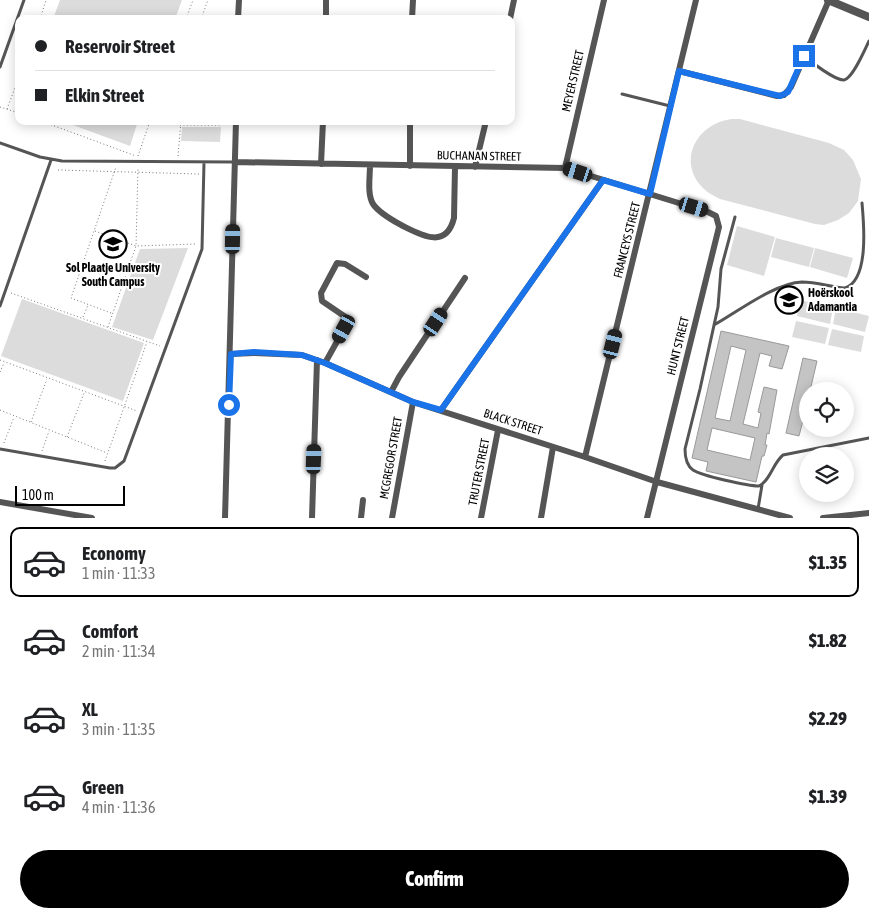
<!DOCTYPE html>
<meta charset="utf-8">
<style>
body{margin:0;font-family:"Asap Condensed",sans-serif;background:#f6f6f6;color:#202124;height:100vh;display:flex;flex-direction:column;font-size:19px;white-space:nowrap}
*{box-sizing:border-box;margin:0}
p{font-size:16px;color:#757577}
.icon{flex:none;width:28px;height:28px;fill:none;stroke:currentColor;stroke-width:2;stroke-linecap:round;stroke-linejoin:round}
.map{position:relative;height:518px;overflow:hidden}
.side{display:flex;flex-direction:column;background:#fff;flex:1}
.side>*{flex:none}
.top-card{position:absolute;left:15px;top:15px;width:500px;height:110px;border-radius:10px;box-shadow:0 2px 12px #0003;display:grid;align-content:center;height:110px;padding:0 20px;background:#fff}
.tools{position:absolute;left:799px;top:382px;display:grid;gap:10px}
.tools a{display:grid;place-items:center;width:55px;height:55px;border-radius:50%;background:#fff;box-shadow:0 2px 12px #0003;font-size:25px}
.scale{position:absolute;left:15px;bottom:12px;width:110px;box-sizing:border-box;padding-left:5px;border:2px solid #000;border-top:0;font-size:14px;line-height:18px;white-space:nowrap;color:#000;-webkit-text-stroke:4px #fff;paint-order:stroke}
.end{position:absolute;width:22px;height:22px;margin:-11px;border:6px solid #1a73e8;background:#fff;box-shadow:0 0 0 2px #fff}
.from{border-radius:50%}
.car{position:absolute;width:15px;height:30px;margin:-15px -8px;border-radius:6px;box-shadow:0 0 4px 1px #0007;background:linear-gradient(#222 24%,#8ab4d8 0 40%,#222 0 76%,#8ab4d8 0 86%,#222 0)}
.top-card b{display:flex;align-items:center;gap:18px;height:48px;font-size:19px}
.top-card b+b{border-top:1px solid #e0e0e0}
.top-card i{width:12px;height:12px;background:#202124}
ul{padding:9px 0 0;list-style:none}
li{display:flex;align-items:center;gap:15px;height:70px;margin:0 10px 8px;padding:0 10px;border:2px solid transparent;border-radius:10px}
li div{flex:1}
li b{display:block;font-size:19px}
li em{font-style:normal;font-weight:800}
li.active{border-color:#000}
li>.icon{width:45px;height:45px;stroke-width:1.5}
.primary-button{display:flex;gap:10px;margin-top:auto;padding:10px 20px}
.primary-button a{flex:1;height:58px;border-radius:30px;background:#000;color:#fff;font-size:20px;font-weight:800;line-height:58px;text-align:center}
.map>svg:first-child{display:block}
.green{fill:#dcdcdc}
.building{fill:#c4c4c4;stroke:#999;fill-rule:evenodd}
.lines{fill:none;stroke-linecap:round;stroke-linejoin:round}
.path{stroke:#777;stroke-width:1;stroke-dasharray:1 2.5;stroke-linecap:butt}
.service{stroke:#555;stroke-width:3}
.minor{stroke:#555;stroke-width:6}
.tertiary{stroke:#555;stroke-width:8}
.route{stroke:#1a73e8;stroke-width:6}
.labels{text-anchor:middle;stroke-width:4;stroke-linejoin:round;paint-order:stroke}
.street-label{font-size:12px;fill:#000;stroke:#fff}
.poi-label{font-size:12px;font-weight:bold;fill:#000;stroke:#fff}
</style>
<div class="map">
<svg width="869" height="518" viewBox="0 0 869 518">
<rect width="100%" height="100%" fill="#fff"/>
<path class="green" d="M60,0H182L175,19H53Z
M732,119H740L829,143L844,150L853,160L861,179L858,201L849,213L838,220L824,225L815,224L720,199C714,196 708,193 703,188C676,161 697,123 732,119Z
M62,121H138L130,146Z
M182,127H221L220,142L181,141Z
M737,226L775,237L764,276L727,265Z
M776,238L814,248L809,267L771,257Z
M188,248L153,340L112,327L140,249Z
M815,248L853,258L847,278L810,267Z
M22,299L144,343L123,401L1,356Z
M800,300L833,308L830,324L797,316Z
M836,308L869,316L865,332L833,324Z
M796,321L829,328L825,344L792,337Z
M832,329L864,336L861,352L828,345Z"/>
<path class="building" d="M721,331L789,346L782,369L769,366L772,356L760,353L743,424L758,428L761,413L758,412L764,387L777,390L769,434L767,433L765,445H767L764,456H762L756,482L706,471L708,462L692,458ZM731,346L746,350L730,421L715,418ZM712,428L755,438L750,460L707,450Z
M803,358L817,361L810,391H808V401L799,436L786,433Z"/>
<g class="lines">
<path class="path" d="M40,19L46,0
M186,19L193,0
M201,19L208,0
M0,107L19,113
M7,109L19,77
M41,121L136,156
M180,125H222
M138,156L150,121
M178,156L181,121
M58,170L199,174
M95,231L136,246L196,244
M11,293L160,346
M111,313L71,298L116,167
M83,317L88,305
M108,327L136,246L138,168
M0,360L137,411
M0,372L4,363
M0,410L107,453
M31,422L47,379
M67,437L84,393
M4,443L14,417
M42,451L49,431
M105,461L147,342"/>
<path class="service" d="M804,56C811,62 836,81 844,80C853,78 865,49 869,41
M0,67L24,0
M622,94L670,106
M0,143L40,157L62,161L234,162
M735,217L721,269L718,307L700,389L685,449C685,457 686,465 693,470C702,476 748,486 759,486C770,481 773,463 783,455L869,438
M0,306L51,160
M714,325C739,311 775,283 802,282C817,282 831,287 845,288C869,280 864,225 862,203
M0,449L110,468H115L124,461L202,249L204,162
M758,509L762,485"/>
<path class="minor" d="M238,19L239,0
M326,19V0
M412,19L413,0
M510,19L514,0
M679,71L777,96L784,95L791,87L829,0
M235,162L565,168L708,212L716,216L719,227L647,518
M321,164L323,121
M370,165C370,177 367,194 373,204C379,213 392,220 401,225C421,235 446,250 454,218L455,167
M410,166V121
M475,167L486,121
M565,168L604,0
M231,354L254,353L302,355L325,363L413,402L585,457L657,482L790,518
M325,363L344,329L347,318L322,301L321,293L337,263L345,264L366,277
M391,392L399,377L465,278
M441,410L603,180
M585,457L696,0
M0,502L92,518
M225,518L236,121
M312,518L317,360
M361,518L363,500
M392,518L413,402
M481,518L498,430
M541,518L553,447
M823,518L869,513"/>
<path class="tertiary" d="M828,0L869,17"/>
</g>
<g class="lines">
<path class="route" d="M229,405L231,354L254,352L302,355L325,363L413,402L441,410L603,180L650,194L679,71L780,96L788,92L804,56"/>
</g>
<defs>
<g id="university-ring" transform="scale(1.4375)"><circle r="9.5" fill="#fff" stroke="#000" stroke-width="1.5"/><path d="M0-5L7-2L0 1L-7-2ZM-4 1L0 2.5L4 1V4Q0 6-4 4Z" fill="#000"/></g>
<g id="school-ring" transform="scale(1.4375)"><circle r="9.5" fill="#fff" stroke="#000" stroke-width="1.5"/><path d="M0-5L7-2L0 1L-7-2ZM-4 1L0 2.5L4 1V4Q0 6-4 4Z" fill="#000"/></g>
</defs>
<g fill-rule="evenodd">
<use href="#university-ring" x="113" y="244"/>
<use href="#school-ring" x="789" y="300"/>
</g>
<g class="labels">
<g class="street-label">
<text transform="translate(573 81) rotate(-77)" y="4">MEYER STREET</text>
<text transform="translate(479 156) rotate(1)" y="4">BUCHANAN STREET</text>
<text transform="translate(627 240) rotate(-76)" y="4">FRANCEYS STREET</text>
<text transform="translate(678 346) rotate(-76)" y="4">HUNT STREET</text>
<text transform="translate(513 422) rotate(18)" y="4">BLACK STREET</text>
<text transform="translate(391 458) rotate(-80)" y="4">MCGREGOR STREET</text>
<text transform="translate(479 472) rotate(-79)" y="4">TRUTER STREET</text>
</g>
<g class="poi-label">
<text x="113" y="272">Sol Plaatje University<tspan x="113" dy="14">South Campus</tspan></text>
<text x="808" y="297" text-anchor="start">Hoërskool<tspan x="808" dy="14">Adamantia</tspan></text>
</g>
</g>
</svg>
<div class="tools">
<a><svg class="icon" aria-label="locate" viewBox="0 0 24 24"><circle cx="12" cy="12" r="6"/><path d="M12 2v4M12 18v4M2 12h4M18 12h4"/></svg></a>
<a><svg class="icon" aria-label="layers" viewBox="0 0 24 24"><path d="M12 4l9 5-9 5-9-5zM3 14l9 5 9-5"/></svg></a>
</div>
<div class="scale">100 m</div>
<i class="end from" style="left:229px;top:405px"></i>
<i class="end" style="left:804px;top:56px"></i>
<i class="car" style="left:578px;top:172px;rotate:288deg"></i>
<i class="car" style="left:694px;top:207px;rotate:107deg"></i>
<i class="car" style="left:233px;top:239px;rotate:1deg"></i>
<i class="car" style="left:436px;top:322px;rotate:33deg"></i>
<i class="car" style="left:344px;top:329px;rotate:209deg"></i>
<i class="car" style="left:613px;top:344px;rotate:14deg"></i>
<i class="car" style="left:314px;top:459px;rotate:2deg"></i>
<div class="top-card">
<b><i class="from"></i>Reservoir Street</b>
<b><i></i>Elkin Street</b>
</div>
</div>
<section class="side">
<ul>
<li class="active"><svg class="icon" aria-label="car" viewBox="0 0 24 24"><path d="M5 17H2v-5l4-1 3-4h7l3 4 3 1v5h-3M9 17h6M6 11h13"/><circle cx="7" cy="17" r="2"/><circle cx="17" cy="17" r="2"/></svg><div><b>Economy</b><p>1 min · 11:33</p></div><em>$1.35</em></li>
<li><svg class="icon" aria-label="car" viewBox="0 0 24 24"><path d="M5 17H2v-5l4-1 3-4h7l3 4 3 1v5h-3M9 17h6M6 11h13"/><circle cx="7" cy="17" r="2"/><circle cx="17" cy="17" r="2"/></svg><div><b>Comfort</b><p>2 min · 11:34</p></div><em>$1.82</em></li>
<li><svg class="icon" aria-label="car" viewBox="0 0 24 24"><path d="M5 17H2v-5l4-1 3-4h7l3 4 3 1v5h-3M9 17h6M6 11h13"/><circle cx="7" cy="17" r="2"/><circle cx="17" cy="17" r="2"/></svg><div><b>XL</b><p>3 min · 11:35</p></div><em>$2.29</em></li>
<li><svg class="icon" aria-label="car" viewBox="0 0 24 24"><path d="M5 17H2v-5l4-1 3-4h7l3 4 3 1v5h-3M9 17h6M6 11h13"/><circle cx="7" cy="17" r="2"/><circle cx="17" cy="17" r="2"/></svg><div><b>Green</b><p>4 min · 11:36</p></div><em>$1.39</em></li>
</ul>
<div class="primary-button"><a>Confirm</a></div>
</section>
